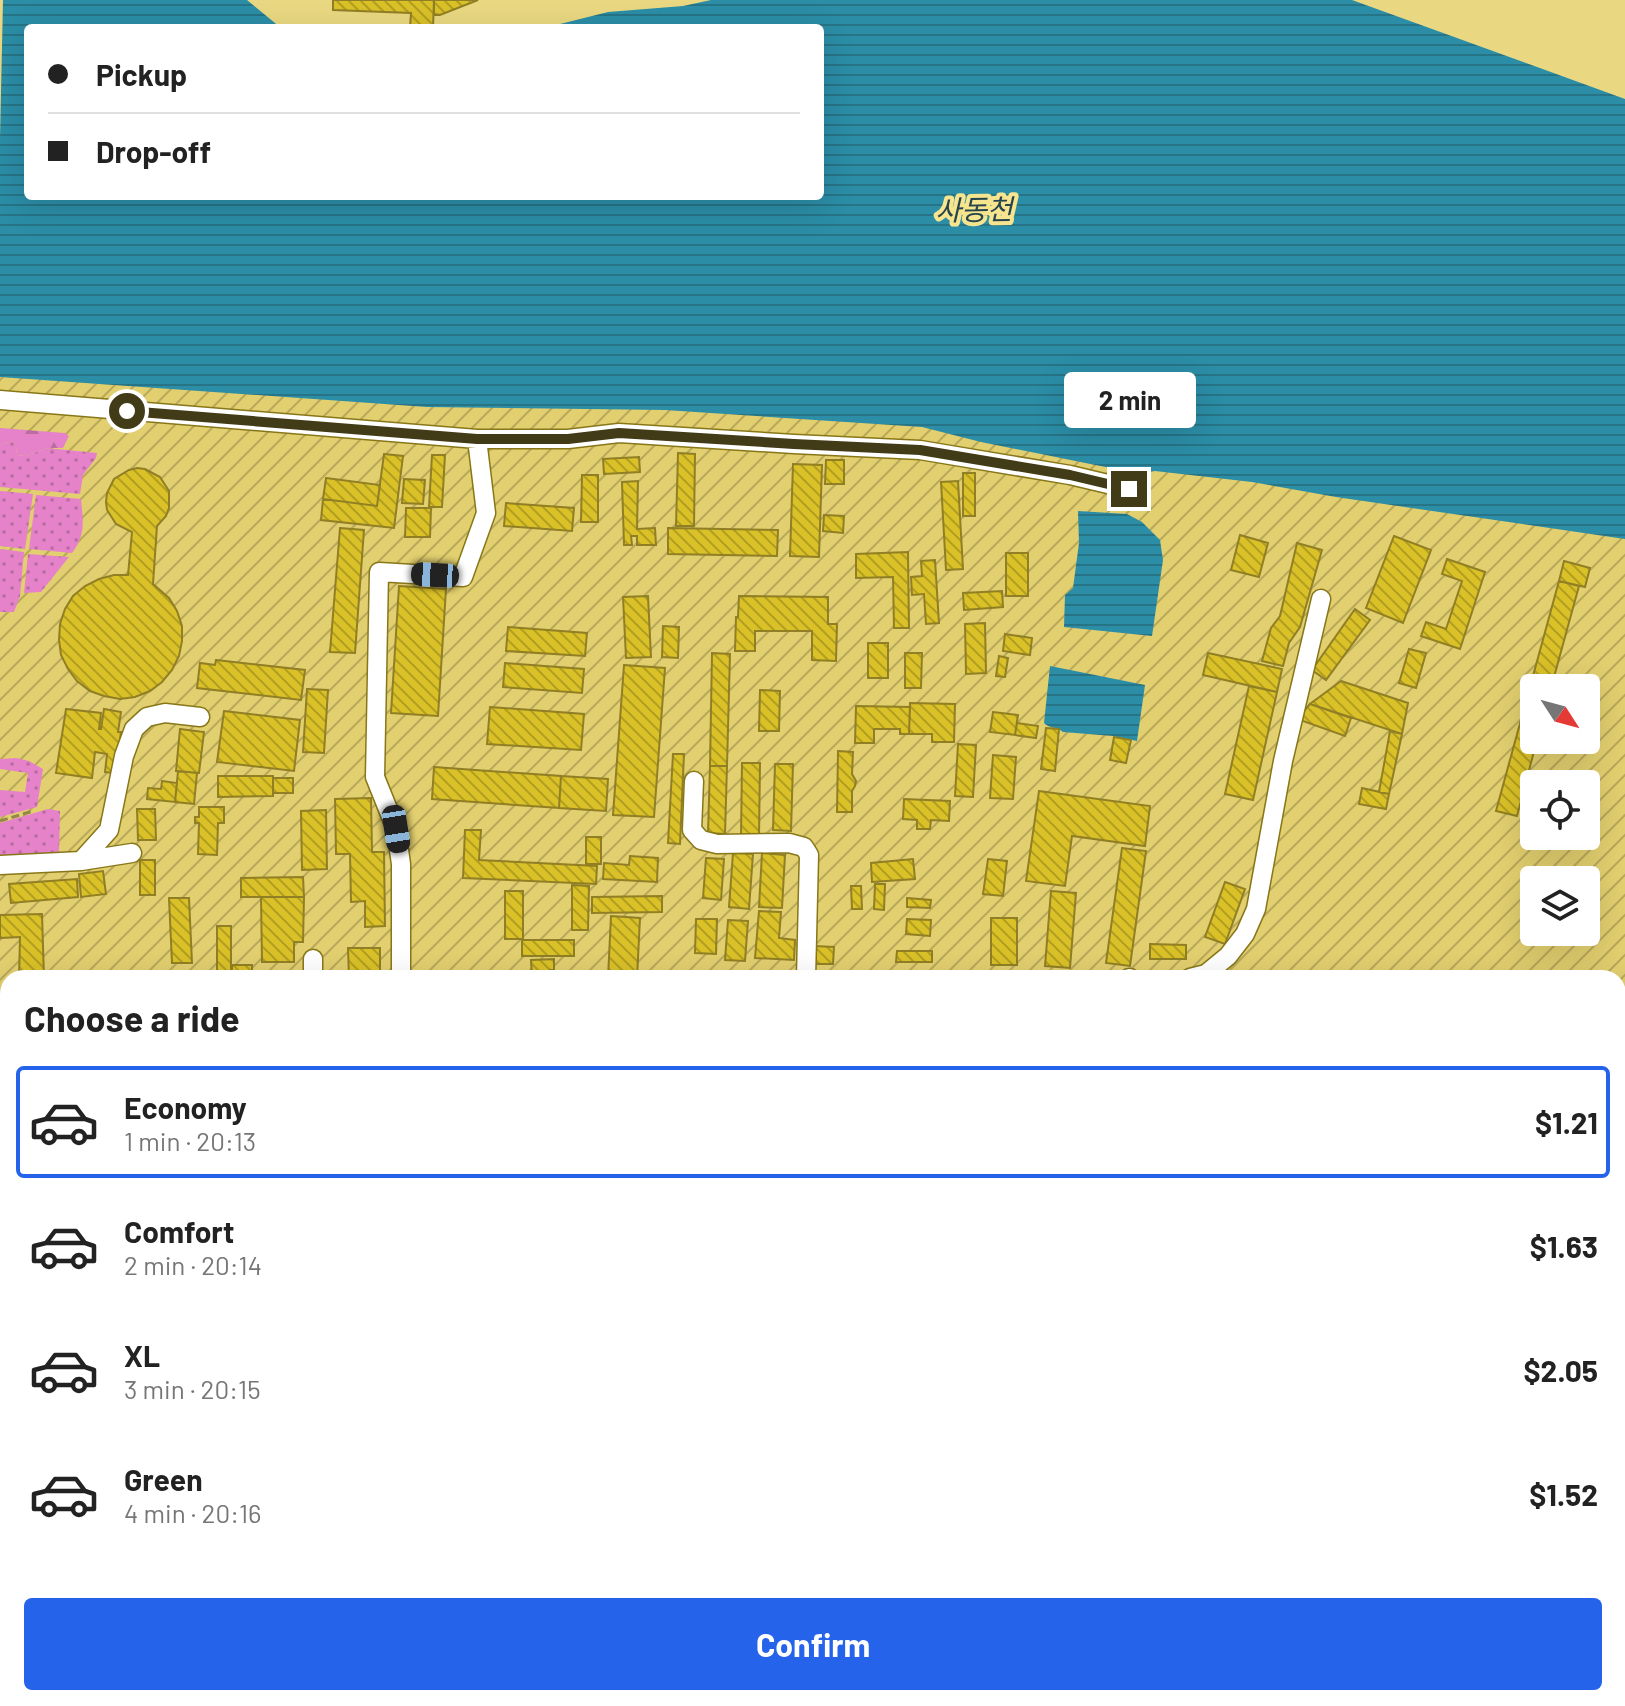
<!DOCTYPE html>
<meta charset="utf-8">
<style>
body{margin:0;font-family:Barlow,"Noto Sans KR",sans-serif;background:#f2f2f2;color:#222;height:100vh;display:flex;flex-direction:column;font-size:30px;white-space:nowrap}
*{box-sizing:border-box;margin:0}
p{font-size:26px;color:#767676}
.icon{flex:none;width:44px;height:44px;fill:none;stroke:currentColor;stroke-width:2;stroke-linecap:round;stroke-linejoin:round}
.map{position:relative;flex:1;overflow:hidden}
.side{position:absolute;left:0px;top:970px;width:1626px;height:736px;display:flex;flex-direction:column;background:#fff;border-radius:24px 24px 0 0;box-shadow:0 8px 32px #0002}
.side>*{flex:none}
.guide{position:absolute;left:24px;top:24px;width:800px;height:176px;border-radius:8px;box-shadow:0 8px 32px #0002;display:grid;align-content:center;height:176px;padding:0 24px;background:#fff}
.needle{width:52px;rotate:126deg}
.controls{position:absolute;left:1520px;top:674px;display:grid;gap:16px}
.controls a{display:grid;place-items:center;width:80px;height:80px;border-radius:8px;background:#fff;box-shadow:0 8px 32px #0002;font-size:40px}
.end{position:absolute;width:36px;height:36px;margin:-18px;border:10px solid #423b17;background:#fff;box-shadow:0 0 0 4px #fff}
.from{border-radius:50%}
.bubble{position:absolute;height:56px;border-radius:8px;background:#fff;box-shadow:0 8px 32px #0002;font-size:26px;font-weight:700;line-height:56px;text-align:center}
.car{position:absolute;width:24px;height:48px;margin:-24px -12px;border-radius:10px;box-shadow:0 0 6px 2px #0007;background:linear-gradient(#222 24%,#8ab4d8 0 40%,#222 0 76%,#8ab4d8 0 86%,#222 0)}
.guide b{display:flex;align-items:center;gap:28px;height:76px;font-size:30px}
.guide b+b{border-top:2px solid #e0e0e0}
.guide i{width:20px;height:20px;background:#222}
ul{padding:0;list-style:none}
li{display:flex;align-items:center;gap:24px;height:112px;margin:0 16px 12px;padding:0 8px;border:4px solid transparent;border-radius:8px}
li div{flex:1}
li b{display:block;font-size:30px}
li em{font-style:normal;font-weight:700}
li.selected{border-color:#2563eb}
li>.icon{width:72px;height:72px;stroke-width:1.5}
h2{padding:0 24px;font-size:36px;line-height:96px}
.button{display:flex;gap:16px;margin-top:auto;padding:16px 24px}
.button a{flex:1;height:92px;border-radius:8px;background:#2563eb;color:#fff;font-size:32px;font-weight:700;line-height:92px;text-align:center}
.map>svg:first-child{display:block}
.industrial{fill:url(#industrial-furrows);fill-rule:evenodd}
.grass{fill:url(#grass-dots)}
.forest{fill:url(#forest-firs)}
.water{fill:url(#water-rules)}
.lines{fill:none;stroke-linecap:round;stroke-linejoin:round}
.stream{stroke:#2b8da6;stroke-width:5}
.building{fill:url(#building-back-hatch);stroke:#907f24;stroke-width:2}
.minor-casing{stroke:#877718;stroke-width:21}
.major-casing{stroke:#877718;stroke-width:27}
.path{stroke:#93874a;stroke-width:3;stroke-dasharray:8 4;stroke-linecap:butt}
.minor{stroke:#fff;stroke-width:18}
.major{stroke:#fff;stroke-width:24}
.rail-casing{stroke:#5f5629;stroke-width:8}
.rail{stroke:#f6e58e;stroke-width:5;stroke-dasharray:15;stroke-linecap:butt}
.route{stroke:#423b17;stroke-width:10}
.labels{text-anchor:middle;stroke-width:8;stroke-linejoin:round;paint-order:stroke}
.water-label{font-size:28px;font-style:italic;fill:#27444c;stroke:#f6e58e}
</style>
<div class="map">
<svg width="1625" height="1706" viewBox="0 0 1625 1706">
<defs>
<pattern id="industrial-furrows" width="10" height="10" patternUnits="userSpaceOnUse" patternTransform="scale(2)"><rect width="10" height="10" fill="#e2cf6f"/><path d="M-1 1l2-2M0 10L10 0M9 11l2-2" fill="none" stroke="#b9a95a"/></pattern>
<pattern id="grass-dots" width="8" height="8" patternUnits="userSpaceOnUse" patternTransform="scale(2)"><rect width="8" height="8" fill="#e582c9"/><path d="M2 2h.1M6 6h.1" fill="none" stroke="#bb6ca2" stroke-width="1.8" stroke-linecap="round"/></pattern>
<pattern id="forest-firs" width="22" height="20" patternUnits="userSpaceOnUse" patternTransform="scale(2)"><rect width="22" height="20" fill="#e582c9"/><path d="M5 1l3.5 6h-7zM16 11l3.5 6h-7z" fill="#bb6ca2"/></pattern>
<pattern id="water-rules" width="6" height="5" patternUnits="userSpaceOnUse" patternTransform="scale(2)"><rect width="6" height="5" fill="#2b8da6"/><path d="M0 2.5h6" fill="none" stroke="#267486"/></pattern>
<pattern id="building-back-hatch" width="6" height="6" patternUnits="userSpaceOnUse" patternTransform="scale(2)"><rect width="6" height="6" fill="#dac128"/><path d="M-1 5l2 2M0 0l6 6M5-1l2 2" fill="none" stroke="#b29e21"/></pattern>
</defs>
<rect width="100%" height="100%" fill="#e9d881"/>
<path class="industrial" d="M0,293L1625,505V1402H1618V978H8V1432H0ZM1534,688H1586V740H1534ZM1534,784H1586V836H1534ZM1534,880H1586V932H1534Z"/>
<path class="grass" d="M12,441L16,447L17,455L26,456L47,448L97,453L96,458L83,475L80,494L0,487V446L1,444Z
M0,491L33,494L25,549L0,546Z
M36,495L81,499C83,522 86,534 72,553L29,549Z
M0,549L24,552L20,596L14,612H0Z
M28,554L69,557L41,592L24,593Z
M16,758L29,761L43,769L37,807L0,817V790L25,792L28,773L0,769V759Z
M48,809L60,811L59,854L0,858V823Z"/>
<path class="forest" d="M0,428L65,433L69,436L63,448H47L26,456L17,455L16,447L12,441L1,444L0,446Z"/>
<path class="water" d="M3,0H247L281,28H28V196H820V28H544L608,12L683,6L711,0H1352L1625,99V539L1336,497L1252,482L1155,471L1140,474L981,442L922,427L665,410L427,407L0,377V138Z
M1078,511L1127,514L1142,522L1160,540L1163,560L1152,636L1064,627L1065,595L1073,588L1079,543Z
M1050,666L1145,685L1137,741L1113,736L1063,732C1057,726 1049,729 1044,723Z"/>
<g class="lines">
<path class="stream" d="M0,1427H8"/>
</g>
<path class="building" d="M333,0H434L433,28H410L411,13L333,10Z
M434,0H478L440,15L434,14Z
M678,453L695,454L694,526H676Z
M384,454L403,456L394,528L321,520L323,499L377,506Z
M432,455H445L442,507H429Z
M639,457L640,472L604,474L603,459Z
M826,460H844V484H825Z
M793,464L822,465L819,557L790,556Z
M137,468L145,469L160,477L169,491V508L166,516L157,526L153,584L169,598L177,611L182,626V641L179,656L172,670L162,682L150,691L135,697L120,699L104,696L90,691L77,681L68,669L61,655L59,640L60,624L65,609L73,596L85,586L99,579L114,575H128L132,532L116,524L107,510L106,502L107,493L114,479L129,470Z
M963,473H975V516H963Z
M582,475H598V522H581Z
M326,478L380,485L377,506L323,499Z
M404,479L425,480L423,504L402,503Z
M638,481L637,529L655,528L656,545H637V536H631L632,545H624L622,482Z
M958,481L963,569L946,570L941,482Z
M506,503L574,508L572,531L504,526Z
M406,508H431L430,537H405Z
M824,515L844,516L843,533L823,531Z
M340,528L364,530L355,653L330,652Z
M668,528L778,530L777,556L668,554Z
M1240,535L1268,543L1259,577L1231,570Z
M1394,536L1431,550L1403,623L1366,608Z
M1297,543L1322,550L1300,627L1289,643L1283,666L1262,661L1271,628L1280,616Z
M908,552L909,628H894L893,577L856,578V554Z
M1006,553H1028V596H1006Z
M1447,559L1485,572L1460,649L1421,636L1426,622L1446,629L1462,581L1442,574Z
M935,560L939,623L926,624L924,594L912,595L911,577L922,576L921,561Z
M1564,561L1590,568L1585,587L1559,581Z
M1559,581L1579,586L1551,688H1534V740H1537L1517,816L1496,811Z
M399,586L446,589L438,716L391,713Z
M1002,591L1003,607L964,610L963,593Z
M648,596L651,657L626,658L623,597Z
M739,596L828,597V624H837L836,661L812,660V631H755V651H735L736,617H738Z
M1355,609L1370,620L1326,680L1312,670Z
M985,623L986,673L966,674L965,624Z
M663,626L679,627L678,658L662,657Z
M508,627L587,633L585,656L506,651Z
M1005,634L1032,638L1030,655L1003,651Z
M868,643H888V678H868Z
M1409,649L1426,653L1416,688L1399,683Z
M712,653L730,654L727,766H710Z
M905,653H922L921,688H905Z
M1208,653L1282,669L1277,692L1203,675Z
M999,656L1008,658L1005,677L996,676Z
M216,660L305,670L301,700L197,688L200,663L215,665Z
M505,663L584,669L582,693L503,687Z
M624,665L665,668L654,817L613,815Z
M1341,681L1408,703L1402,734L1310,704Z
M1249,686L1277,692L1253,800L1225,794Z
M307,689L328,690L324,753L303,752Z
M760,690L780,691L779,731H759Z
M910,703L955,704L954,742H932V734H909Z
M1310,704L1351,718L1345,736L1300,720L1303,712Z
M856,706L910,707L909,734H900V729H874V743H855Z
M490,707L584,714L581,750L487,744Z
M66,709L101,713L99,729H101L104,709L121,712L118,732H121L115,773L105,772L107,754L95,752L92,778L56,773Z
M224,711L300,720L294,771L217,762Z
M993,712L1018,715L1015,735L990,732Z
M1017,723L1038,726L1036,738L1015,735Z
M1046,728L1059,729L1055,771L1041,769Z
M180,729L204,732L199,773L176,771Z
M1390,731L1402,734L1389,794L1379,792Z
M1114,737L1131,740L1126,763L1110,760Z
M958,744L976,745L973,797L955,796Z
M838,751L853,752L852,774L856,781L855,786L852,791V812H837Z
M673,754H684L680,844L668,843Z
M993,755L1016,757L1013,799L990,798Z
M742,763H760L759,837H741Z
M775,764H793L791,831L773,830Z
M710,766H727L725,834L708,833Z
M434,767L561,776L559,808L432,799Z
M178,771L197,773L194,804L175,802Z
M218,776H273V796L218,797Z
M561,776L608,779L606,811L559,808Z
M273,778H293V793H273Z
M162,781L177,783L175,802L147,799L148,788L161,789Z
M1362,788L1389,794L1386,809L1359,804Z
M1039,791L1150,806L1145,846L1072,836L1065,886L1026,881Z
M371,798L372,852H384L385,926L365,927V901L351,902L350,854H336L335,799Z
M904,799L950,801L949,821L931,820L930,829H917V820L903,819Z
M199,807H224V823H218L217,855L198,854L199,823H195V817H199Z
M137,809H155L156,840H138Z
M326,810L327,869L302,870L301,811Z
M465,830H481L479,860L597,866L596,884L463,878Z
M586,837H601V864H586Z
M1122,848L1146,851L1130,966L1106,963Z
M733,853L753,854L749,909L729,907Z
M762,853L785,855L782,908L759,907Z
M630,856L658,858L657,882L603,879L604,863L629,865Z
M706,858L724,859L721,900L703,898Z
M913,859L915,879L872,882L871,863Z
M988,859L1007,861L1003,896L983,894Z
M140,860H155V895H140Z
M103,871L106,894L81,897L79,874Z
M303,877L304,897H241V878Z
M77,879L78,897L11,903L9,884Z
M1225,882L1245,889L1225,944L1205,937Z
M875,884H885L884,910L874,909Z
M572,885L589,886L588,930H572Z
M851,886H861L862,909H852Z
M505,891H523V939H505Z
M1051,891L1076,893L1070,968L1045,966Z
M662,896V912L592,913V897Z
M261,897H304L303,942H294V962H262Z
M169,898H189L192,963H172Z
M907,898L931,900L930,908L907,907Z
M759,911L781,912L779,938L795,940L794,960L755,958Z
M42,914L44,978H19L20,937L0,938V915Z
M611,916L640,918L637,978H608Z
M991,918H1017V965H991Z
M696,919H717L716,954L695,953Z
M907,919L931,920L930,936L906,934Z
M728,920L748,921L745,961L725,960Z
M217,926H231V978H217Z
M522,940H574V956H522Z
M1150,944L1186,945V959H1150Z
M814,946L834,947L833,964H813Z
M348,948H380V978H349Z
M897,951H932V962H896Z
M554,959V970H550V978H532L531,960Z
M232,965H252V978H232Z
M247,1698H281V1706H247Z
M1209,1698H1517L1514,1706H1212Z"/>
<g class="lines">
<g class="minor-casing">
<path id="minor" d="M0,400L477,439H568L619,433L794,444L920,450L1070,475L1129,489
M694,781L692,830L701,840L717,844L789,843L804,847L809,855L806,978
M81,861L109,830L124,756L134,729L147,717L165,713L200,717
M0,865L81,861L132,853
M313,978V959
M401,978V864L396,829L375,777L379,572L463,577L486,513L477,439
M1129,978H1130
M1190,978L1206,974L1228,956L1245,934L1256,909L1283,761L1321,599
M1618,1645L1625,1660"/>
</g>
<g class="major-casing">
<path id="major" d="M1618,1435H1625
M0,1466H8"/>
</g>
<path class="path" d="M0,821L33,811"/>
<use href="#minor" class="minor"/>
<use href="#major" class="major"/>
<g class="rail-casing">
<path id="rail" d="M0,1378L8,1377
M1618,1457L1625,1460"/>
</g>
<use href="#rail" class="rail"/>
</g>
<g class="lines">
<path class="route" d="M127,411L477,439H568L619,433L794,444L920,450L1070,475L1129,489"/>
</g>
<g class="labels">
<g class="water-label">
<text transform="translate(974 210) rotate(-1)" y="10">사동천</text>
</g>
</g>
</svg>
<div class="controls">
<a><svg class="needle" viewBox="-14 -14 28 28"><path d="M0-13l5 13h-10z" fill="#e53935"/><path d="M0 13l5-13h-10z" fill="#767676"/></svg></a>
<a><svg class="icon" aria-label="locate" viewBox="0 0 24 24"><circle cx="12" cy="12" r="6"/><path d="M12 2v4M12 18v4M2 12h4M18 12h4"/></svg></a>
<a><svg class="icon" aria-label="layers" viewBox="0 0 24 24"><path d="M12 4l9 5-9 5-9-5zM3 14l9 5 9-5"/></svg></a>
</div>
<i class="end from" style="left:127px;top:411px"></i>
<i class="end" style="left:1129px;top:489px"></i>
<div class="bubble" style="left:1064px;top:372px;width:132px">2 min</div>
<i class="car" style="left:435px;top:575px;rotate:273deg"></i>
<i class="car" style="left:396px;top:829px;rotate:171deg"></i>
<div class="guide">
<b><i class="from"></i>Pickup</b>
<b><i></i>Drop-off</b>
</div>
<section class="side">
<h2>Choose a ride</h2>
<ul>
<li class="selected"><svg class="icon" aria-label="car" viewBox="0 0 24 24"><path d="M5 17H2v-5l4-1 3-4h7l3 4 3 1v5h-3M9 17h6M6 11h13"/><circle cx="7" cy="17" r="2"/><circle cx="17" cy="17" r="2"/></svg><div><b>Economy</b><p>1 min · 20:13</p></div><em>$1.21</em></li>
<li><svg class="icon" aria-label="car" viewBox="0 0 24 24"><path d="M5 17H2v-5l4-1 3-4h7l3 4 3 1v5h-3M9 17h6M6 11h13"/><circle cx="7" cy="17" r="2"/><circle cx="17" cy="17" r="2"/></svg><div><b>Comfort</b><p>2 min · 20:14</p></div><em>$1.63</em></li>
<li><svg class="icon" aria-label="car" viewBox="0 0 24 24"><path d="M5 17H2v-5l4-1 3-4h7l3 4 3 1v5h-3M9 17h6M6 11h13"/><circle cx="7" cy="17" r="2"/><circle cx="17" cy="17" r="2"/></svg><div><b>XL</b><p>3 min · 20:15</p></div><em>$2.05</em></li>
<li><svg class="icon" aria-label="car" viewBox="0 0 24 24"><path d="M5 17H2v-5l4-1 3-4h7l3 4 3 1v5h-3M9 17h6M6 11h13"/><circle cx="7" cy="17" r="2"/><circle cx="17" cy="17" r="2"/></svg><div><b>Green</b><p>4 min · 20:16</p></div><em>$1.52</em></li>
</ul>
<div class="button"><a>Confirm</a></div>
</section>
</div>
